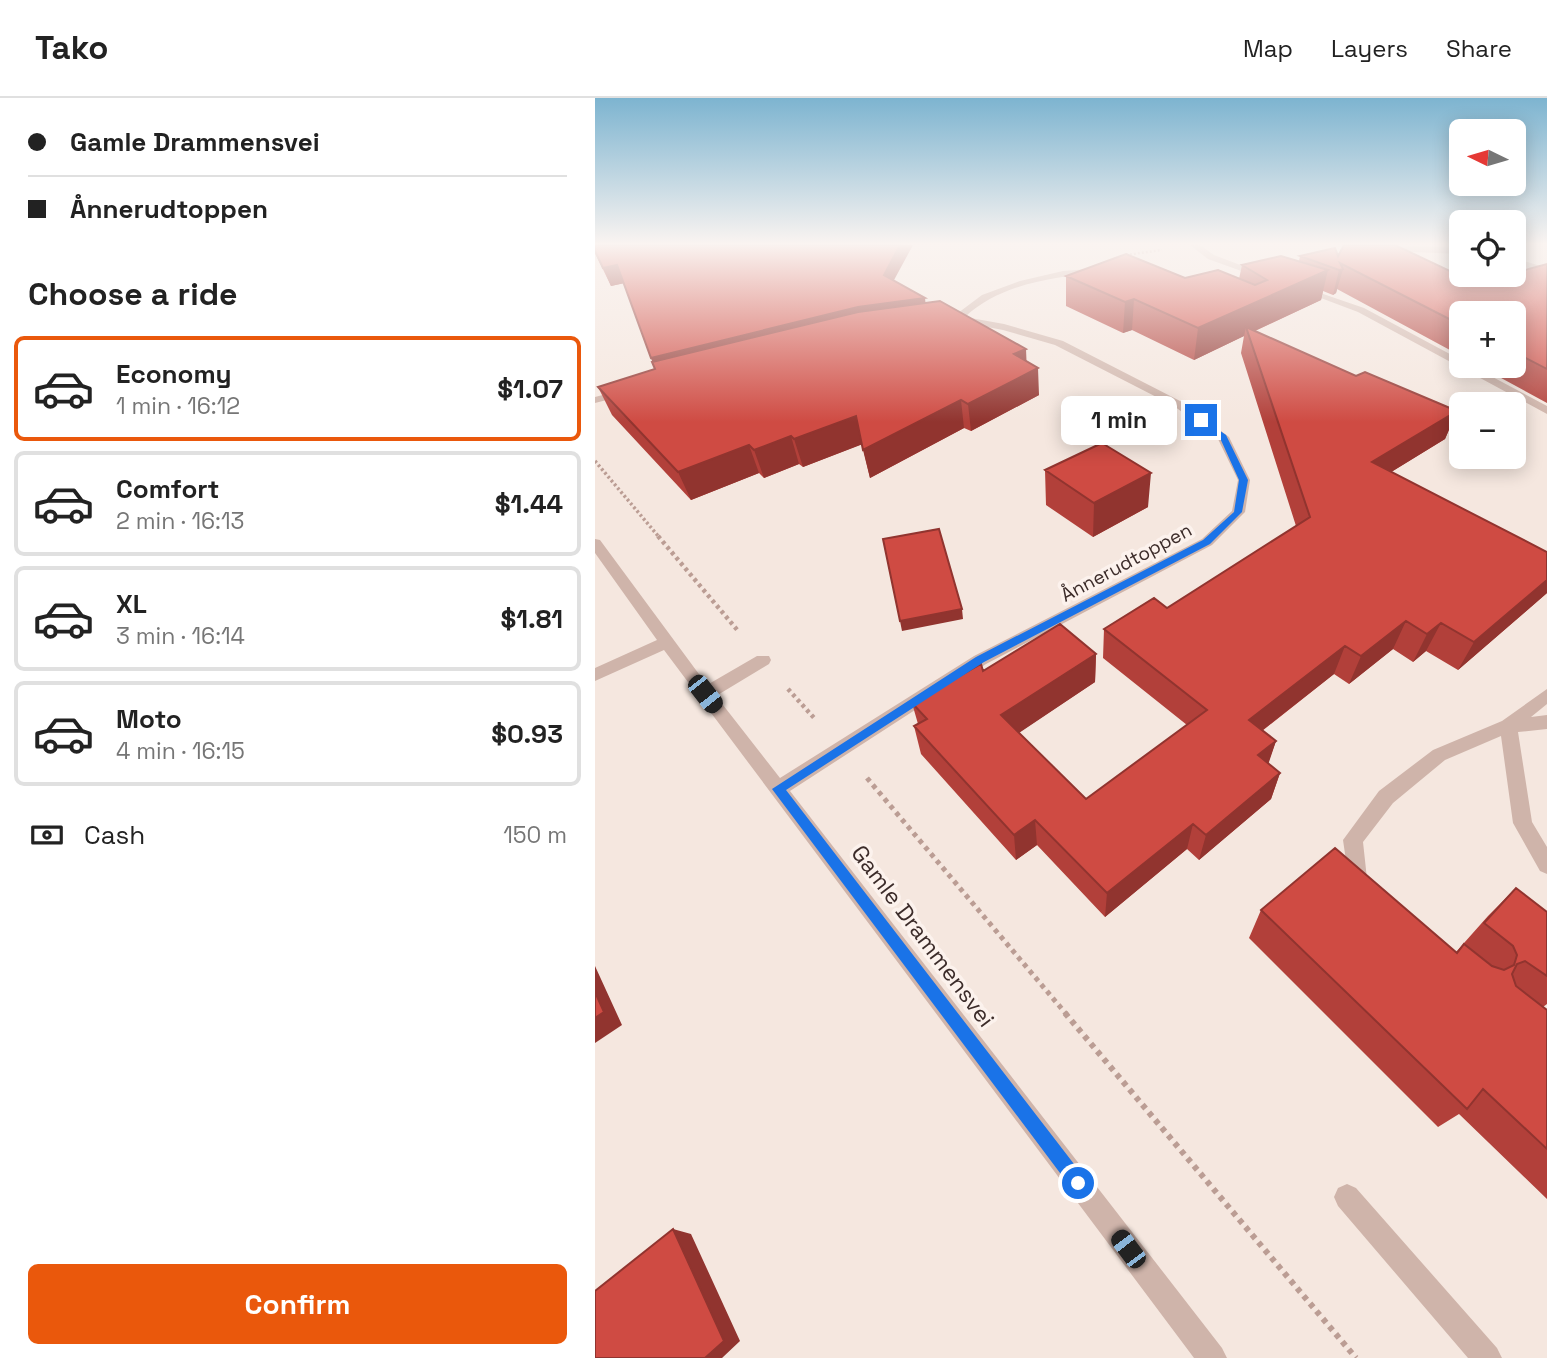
<!DOCTYPE html>
<meta charset="utf-8">
<style>
body{margin:0;font-family:"Space Grotesk",sans-serif;background:#f6f6f6;color:#222;height:100vh;display:flex;flex-direction:column;font-size:26px;white-space:nowrap}
*{box-sizing:border-box;margin:0}
p{font-size:23px;color:#767676}
.icon{flex:none;width:38px;height:38px;fill:none;stroke:currentColor;stroke-width:2;stroke-linecap:round;stroke-linejoin:round}
.map{position:relative;flex:1;overflow:hidden}
.sheet{display:flex;flex-direction:column;background:#fff;width:595px}
.sheet>*{flex:none}
.banner{display:grid;align-content:center;height:154px;padding:0 28px;background:#fff}
.needle{width:46px;rotate:275deg}
.tools{position:absolute;left:854px;top:21px;display:grid;gap:14px}
.tools a{display:grid;place-items:center;width:77px;height:77px;border-radius:10px;background:#fff;box-shadow:0 4px 18px #0003;font-size:35px}
.end{position:absolute;width:32px;height:32px;margin:-16px;border:9px solid #1a73e8;background:#fff;box-shadow:0 0 0 4px #fff}
.from{border-radius:50%}
.bubble{position:absolute;height:49px;border-radius:10px;background:#fff;box-shadow:0 4px 18px #0003;font-size:23px;font-weight:600;line-height:49px;text-align:center}
.car{position:absolute;width:21px;height:42px;margin:-21px -10px;border-radius:9px;box-shadow:0 0 5px 2px #0007;background:linear-gradient(#222 24%,#8ab4d8 0 40%,#222 0 76%,#8ab4d8 0 86%,#222 0)}
.banner b{display:flex;align-items:center;gap:24px;height:66px;font-size:26px}
.banner b+b{border-top:2px solid #e0e0e0}
.banner i{width:18px;height:18px;background:#222}
ul{padding:0;list-style:none}
li{display:flex;align-items:center;gap:21px;height:105px;margin:0 14px 10px;padding:0 14px;border:4px solid #e0e0e0;border-radius:10px}
li div{flex:1}
li b{display:block;font-size:26px}
li em{font-style:normal;font-weight:600}
li.current{border-color:#ea580c}
li>.icon{width:63px;height:63px;stroke-width:1.5}
h2{padding:0 28px;font-size:32px;line-height:84px}
.pay{display:flex;align-items:center;gap:18px;height:77px;padding:0 28px;font-size:26px}
.pay p{margin-inline-start:auto}
.primary-button{display:flex;gap:14px;margin-top:auto;padding:14px 28px}
.primary-button a{flex:1;height:80px;border-radius:10px;background:#ea580c;color:#fff;font-size:28px;font-weight:600;line-height:80px;text-align:center}
header{display:flex;align-items:center;gap:42px;box-sizing:border-box;height:98px;padding:0 35px;background:#fff;border-bottom:2px solid #e0e0e0}
header strong{font-size:33px}
nav{display:flex;gap:38px;margin-inline-start:auto;font-size:24px}
main{display:flex;flex:1;min-height:0}
.map>svg:first-child{display:block}
.lines{fill:none;stroke-linecap:round;stroke-linejoin:round}
.path-far4{stroke:#bb9d94;stroke-width:2.5;stroke-dasharray:2 2;stroke-linecap:butt}
.path-far3{stroke:#bb9d94;stroke-width:3.5;stroke-dasharray:2.5 2.5;stroke-linecap:butt}
.path-far2{stroke:#bb9d94;stroke-width:4.5;stroke-dasharray:3.5 3.5;stroke-linecap:butt}
.path-far1{stroke:#bb9d94;stroke-width:5;stroke-dasharray:4.5 4.5;stroke-linecap:butt}
.path{stroke:#bb9d94;stroke-width:6;stroke-dasharray:5 5;stroke-linecap:butt}
.minor{fill:#cfb4aa;fill-rule:evenodd}
.wall{fill:#b2403a}
.shaded-wall{fill:#91342f}
.building{fill:#cf4b43;stroke:#91342f;stroke-width:2}
.route{fill:#1a73e8}
.labels{text-anchor:middle;stroke-width:7;stroke-linejoin:round;paint-order:stroke}
.street-label{font-size:19px;fill:#3c2c2a;stroke:#fcf2ed}
.near-street-label{font-size:23px;fill:#3c2c2a;stroke:#fcf2ed}
</style>
<header>
<strong>Tako</strong>
<nav><a>Map</a><a>Layers</a><a>Share</a></nav>
</header>
<main>
<section class="sheet">
<div class="banner">
<b><i class="from"></i>Gamle Drammensvei</b>
<b><i></i>Ånnerudtoppen</b>
</div>
<h2>Choose a ride</h2>
<ul>
<li class="current"><svg class="icon" aria-label="car" viewBox="0 0 24 24"><path d="M5 17H2v-5l4-1 3-4h7l3 4 3 1v5h-3M9 17h6M6 11h13"/><circle cx="7" cy="17" r="2"/><circle cx="17" cy="17" r="2"/></svg><div><b>Economy</b><p>1 min · 16:12</p></div><em>$1.07</em></li>
<li><svg class="icon" aria-label="car" viewBox="0 0 24 24"><path d="M5 17H2v-5l4-1 3-4h7l3 4 3 1v5h-3M9 17h6M6 11h13"/><circle cx="7" cy="17" r="2"/><circle cx="17" cy="17" r="2"/></svg><div><b>Comfort</b><p>2 min · 16:13</p></div><em>$1.44</em></li>
<li><svg class="icon" aria-label="car" viewBox="0 0 24 24"><path d="M5 17H2v-5l4-1 3-4h7l3 4 3 1v5h-3M9 17h6M6 11h13"/><circle cx="7" cy="17" r="2"/><circle cx="17" cy="17" r="2"/></svg><div><b>XL</b><p>3 min · 16:14</p></div><em>$1.81</em></li>
<li><svg class="icon" aria-label="car" viewBox="0 0 24 24"><path d="M5 17H2v-5l4-1 3-4h7l3 4 3 1v5h-3M9 17h6M6 11h13"/><circle cx="7" cy="17" r="2"/><circle cx="17" cy="17" r="2"/></svg><div><b>Moto</b><p>4 min · 16:15</p></div><em>$0.93</em></li>
</ul>
<div class="pay"><svg class="icon" aria-label="cash" viewBox="0 0 24 24"><path d="M3 7h18v10H3z"/><circle cx="12" cy="12" r="2"/></svg>Cash<p>150 m</p></div>
<div class="primary-button"><a>Confirm</a></div>
</section>
<div class="map">
<svg width="952" height="1260" viewBox="0 0 952 1260">
<rect width="100%" height="100%" fill="#f5e7df"/>
<g class="lines">
<path class="path-far4" d="M531,157L567,152"/>
<path class="path-far3" d="M0,363L64,439"/>
<path class="path-far2" d="M63,438L144,534
M193,591L220,621"/>
<path class="path-far1" d="M272,680L472,917"/>
<path class="path" d="M470,915L761,1260"/>
<path class="minor" d="M595,147H605L619,157L674,178L666,180L613,161Z
M818,148L866,150V156L818,154L786,158L782,155Z
M919,160L952,170V176L919,166Z
M507,170L504,175C458,179 405,186 370,219L409,226L468,243L587,304L634,339L655,382L650,414L617,447L391,566L195,693L627,1250L632,1260H599L69,552L0,583V570L62,542L0,455V441L5,442L112,587L162,558H174L176,562L174,566L121,598L185,680L379,558L607,441L637,413L643,382L623,341L579,308L460,247L408,232L350,221L359,218L387,197L425,183L468,173Z
M702,187L769,210L866,262V268H877L952,308V316L763,214L702,191Z
M31,291L37,294L35,296L0,305V299Z
M952,591V606L936,619L952,617V631L923,634L937,724L952,749V776L945,773L918,725L906,638L850,662L798,705L768,744L773,790L770,797L763,799L756,797L748,742L784,693L838,652L907,623Z
M752,1086L761,1090L902,1250L907,1260H873L743,1108L739,1099L743,1090Z"/>
</g>
<path class="wall" d="M0,147L299,183L330,200V205L431,263L444,297L376,333L369,330L275,380L267,346L208,369L204,366L169,380L164,375L96,402L17,317L3,289L60,271L29,185L16,188L0,155Z
M705,158H743L880,185L952,166V305L884,268H919V215H866V258L742,191L741,195L738,197L728,193L726,202L660,233L761,278L862,313L850,341L796,374L952,454V495L863,572L831,553L818,564L798,551L754,586L739,576L667,633L681,643L673,665L685,675L676,701L604,762L592,751L510,819L442,747L421,762L326,656L319,628L323,626L317,605L388,573L501,556L500,584L423,635L491,701L592,627L508,560L509,531L572,510L701,428L646,255L649,238L599,262L537,232L528,235L471,208V178L644,181L647,167L704,163Z
M450,372L553,409L498,439L451,407Z
M921,790L952,814V906L948,909L952,912V1101L864,1016L843,1029L654,840L666,812L861,854L893,818Z"/>
<path class="shaded-wall" d="M305,147H318L292,195L289,177Z
M22,167L30,185L16,188L8,170Z
M748,171L741,195L738,197L744,172Z
M733,172L726,202L653,236L651,229L649,238L599,262L603,230Z
M330,200L332,219L64,280L56,260L263,209Z
M539,201L537,232L528,235L530,204Z
M431,251L432,275L443,270L444,297L376,333L373,306L419,256Z
M366,302L369,330L275,380L268,352Z
M862,313L850,341L767,392L777,364Z
M261,318L268,346L208,369L199,341Z
M196,338L204,366L169,380L159,352Z
M154,347L164,375L96,402L83,374Z
M556,375L553,409L498,439L499,405Z
M952,482V495L863,572L879,544Z
M367,511L368,521L307,533L305,523Z
M811,523L798,551L754,586L766,558Z
M846,525L831,553L818,564L832,536Z
M750,548L739,576L646,649L654,622Z
M501,556L500,584L409,645L406,617Z
M681,643L672,670L663,657Z
M685,675L676,701L604,762L611,737Z
M440,722L442,747L421,762L419,737Z
M598,726L592,751L510,819L512,795Z
M0,868L27,927L0,945Z
M78,1131L96,1136L145,1243L127,1260H110Z"/>
<path class="building" d="M0,147H305L289,177L330,200L263,209L56,260L22,167L8,170L0,153Z
M749,147H800L880,185L910,177H919V175L952,166V271L919,254V215H866V227L745,165L748,171L744,172L705,158L740,150L743,158Z
M531,156L590,180L623,172L660,187L672,182L647,167L686,158L733,172L603,230L539,201L530,204L471,178Z
M345,203L431,251L419,256L443,270L373,306L366,302L268,352L261,318L199,341L196,338L159,352L154,347L83,374L3,289L60,271L57,264L263,214Z
M651,229L761,278L770,274L862,313L777,364L952,454V482L879,544L846,525L832,536L811,523L766,558L750,548L654,622L681,643L663,657L685,675L611,737L598,726L512,795L440,722L419,737L319,628L332,621L317,605L386,566L388,573L465,526L501,556L406,617L491,701L612,612L509,531L559,500L572,510L715,419Z
M507,345L556,375L499,405L450,372Z
M344,431L367,511L305,523L288,441Z
M740,750L862,855L869,846L897,868L909,872L919,867L922,857L918,848L889,825L921,790L952,814V878L930,863L922,866L917,876L921,888L952,912V1051L888,991L872,1011L666,812Z
M0,894L9,914L0,920Z
M78,1131L129,1243L110,1260H0V1193Z"/>
<linearGradient id="sky" x2="0" y2="1"><stop stop-color="#7db4d0"/><stop offset="0.45" stop-color="#faf4f1"/><stop offset="1" stop-color="#faf4f1" stop-opacity="0"/></linearGradient>
<rect width="952" height="324" fill="url(#sky)"/>
<path class="route" d="M603,321H608L631,337L653,382L647,414L615,446L389,564L191,692L489,1079L492,1085L489,1091L483,1093L477,1091L177,691L381,559L608,442L639,414L644,382L625,340Z"/>
<g class="labels">
<g class="street-label">
<text transform="translate(531 464) rotate(-28)" y="7">Ånnerudtoppen</text>
</g>
<g class="near-street-label">
<text transform="translate(328 838) rotate(53)" y="8">Gamle Drammensvei</text>
</g>
</g>
</svg>
<div class="tools">
<a><svg class="needle" viewBox="-14 -14 28 28"><path d="M0-13l5 13h-10z" fill="#e53935"/><path d="M0 13l5-13h-10z" fill="#767676"/></svg></a>
<a><svg class="icon" aria-label="locate" viewBox="0 0 24 24"><circle cx="12" cy="12" r="6"/><path d="M12 2v4M12 18v4M2 12h4M18 12h4"/></svg></a>
<a>+</a>
<a>−</a>
</div>
<i class="end from" style="left:483px;top:1085px"></i>
<i class="end" style="left:606px;top:322px"></i>
<div class="bubble" style="left:466px;top:298px;width:116px">1 min</div>
<i class="car" style="left:110px;top:596px;rotate:142deg"></i>
<i class="car" style="left:533px;top:1151px;rotate:323deg"></i>
</div>
</main>
